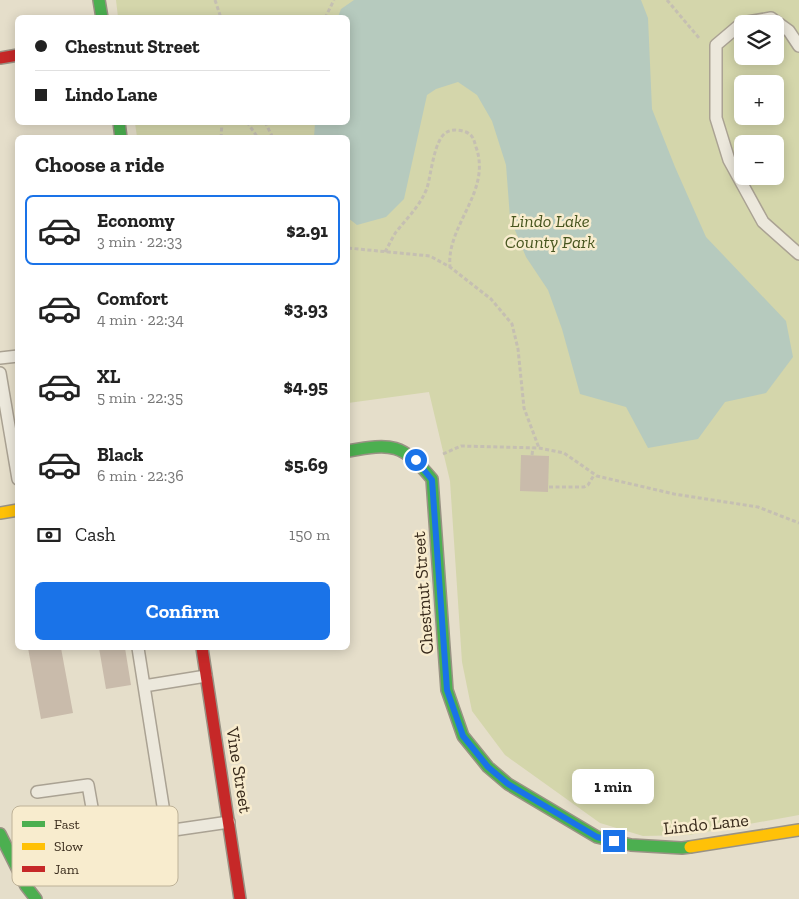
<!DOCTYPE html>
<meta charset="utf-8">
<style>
body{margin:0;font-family:"Zilla Slab",serif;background:#f2f2f2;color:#222;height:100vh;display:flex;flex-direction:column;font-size:19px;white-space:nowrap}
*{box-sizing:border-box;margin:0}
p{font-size:16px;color:#767676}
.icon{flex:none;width:28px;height:28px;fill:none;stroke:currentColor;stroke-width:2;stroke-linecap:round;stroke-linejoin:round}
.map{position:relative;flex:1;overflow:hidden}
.details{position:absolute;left:15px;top:135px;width:335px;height:515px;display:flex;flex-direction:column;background:#fff;border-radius:8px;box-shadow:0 2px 12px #0003}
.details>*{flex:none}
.top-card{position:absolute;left:15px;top:15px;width:335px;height:110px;border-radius:8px;box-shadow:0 2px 12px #0003;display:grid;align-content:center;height:110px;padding:0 20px;background:#fff}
.buttons{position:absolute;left:734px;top:15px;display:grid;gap:10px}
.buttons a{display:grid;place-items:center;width:50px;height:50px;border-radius:8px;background:#fff;box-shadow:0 2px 12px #0003;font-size:25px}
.end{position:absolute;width:22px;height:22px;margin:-11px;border:6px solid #1a73e8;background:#fff;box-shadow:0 0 0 2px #fff}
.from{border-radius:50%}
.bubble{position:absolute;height:35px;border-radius:8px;background:#fff;box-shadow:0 2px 12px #0003;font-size:16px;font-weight:800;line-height:35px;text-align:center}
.top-card b{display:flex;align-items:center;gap:18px;height:48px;font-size:19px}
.top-card b+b{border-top:1px solid #e0e0e0}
.top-card i{width:12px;height:12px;background:#222}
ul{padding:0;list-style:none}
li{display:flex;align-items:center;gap:15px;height:70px;margin:0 10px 8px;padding:0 10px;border:2px solid transparent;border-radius:8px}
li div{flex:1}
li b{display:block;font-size:19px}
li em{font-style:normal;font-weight:800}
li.current{border-color:#1a73e8}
li>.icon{width:45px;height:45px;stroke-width:1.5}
h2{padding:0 20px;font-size:22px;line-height:60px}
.pay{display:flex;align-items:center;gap:12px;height:55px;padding:0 20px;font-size:19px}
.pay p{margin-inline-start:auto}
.button{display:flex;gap:10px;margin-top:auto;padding:10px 20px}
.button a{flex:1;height:58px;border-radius:8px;background:#1a73e8;color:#fff;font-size:20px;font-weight:800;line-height:58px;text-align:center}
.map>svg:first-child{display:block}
.green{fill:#d4d6ab;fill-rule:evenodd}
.water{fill:#b6cabe}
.building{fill:#c9bbab}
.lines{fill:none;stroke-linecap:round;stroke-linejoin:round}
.lane-casing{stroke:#aaa293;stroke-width:14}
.fast-casing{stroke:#999284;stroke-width:14}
.slow-casing{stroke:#999284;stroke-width:14}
.jam-casing{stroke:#999284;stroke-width:14}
.path{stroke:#c5bfb2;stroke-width:3;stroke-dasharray:4 2.5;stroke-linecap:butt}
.lane{stroke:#ece8dc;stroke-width:11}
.fast{stroke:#4caf50;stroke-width:11}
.slow{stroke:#ffc107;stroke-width:11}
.jam{stroke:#c62828;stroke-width:11}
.route{stroke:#1a73e8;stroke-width:6}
.labels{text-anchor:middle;stroke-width:5;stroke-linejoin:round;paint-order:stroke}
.park-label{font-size:18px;font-style:italic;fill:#485620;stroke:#f8ecce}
.street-label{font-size:18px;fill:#382a1b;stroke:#f8ecce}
.key{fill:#f8ecce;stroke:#beb298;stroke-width:1}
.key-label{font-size:14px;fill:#382a1b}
</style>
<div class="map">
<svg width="799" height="899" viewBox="0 0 799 899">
<rect width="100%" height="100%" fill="#e5deca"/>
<path class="green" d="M116,0H799V815L689,835L643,836L600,823L505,755L472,711L462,662L450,481L429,392L348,403V138L137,137L135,123L348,122V18L118,17ZM742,24H775V56H742ZM742,84H775V116H742ZM742,144H775V176H742Z"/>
<path class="water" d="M354,0H641L648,18L652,109L675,167L706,237L786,321L793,357L766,393L725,402L698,439L648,448L626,407L580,394L562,329L548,290L526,257L510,218L506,165L492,121L477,95L458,82L436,89L427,95L404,199L386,217L357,225L348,218V138L314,137L315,123L348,122V18L338,17L341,9Z"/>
<path class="building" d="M521,455L549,456L548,492L520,491Z
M28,648H61L73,713L41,719Z
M99,648H125L131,685L106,689Z"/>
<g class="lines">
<g class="lane-casing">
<path id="lane" d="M799,46L789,31L771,18L742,23L716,45V118L729,160L763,222L799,254
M0,358L18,356
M0,373L18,479
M138,648L167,831
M144,686L206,676
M37,792L88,785L98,841L229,822"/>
</g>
<g class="fast-casing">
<path id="fast" d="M99,0L102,18
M119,122L121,138
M348,451C392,443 402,443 432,479L447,690L463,736L488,767L508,784L597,837L631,845L682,848L690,847
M0,834L26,886L36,899"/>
</g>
<g class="slow-casing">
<path id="slow" d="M0,513L18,510
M690,847L799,830"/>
</g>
<g class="jam-casing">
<path id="jam" d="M0,58L18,55
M202,648L240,899"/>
</g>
<path class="path" d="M215,0L221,18
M667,0L699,38L701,39
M325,18L334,0
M247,122L258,138
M265,122L273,138
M221,138L222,122
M348,248L430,256L450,267L491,299L512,324L518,349L524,408L539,448
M385,252C389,245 392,238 396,232C408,217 420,206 427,188C431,176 434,138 447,132C452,129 460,130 466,132C473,135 474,140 476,147C492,192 446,225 450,267
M443,454L461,446L539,448L564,453L597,476L674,494L758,507L799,523
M532,455L533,448
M549,487H584L588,485L594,475"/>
<use href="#lane" class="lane"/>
<use href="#fast" class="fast"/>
<use href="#slow" class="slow"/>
<use href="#jam" class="jam"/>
</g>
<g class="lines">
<path class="route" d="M416,460L432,480L447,690L463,736L488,767L508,784L597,837L614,841"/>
</g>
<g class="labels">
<g class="park-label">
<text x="550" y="227">Lindo Lake<tspan x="550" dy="21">County Park</tspan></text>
</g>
<g class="street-label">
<text transform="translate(423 593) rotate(-94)" y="6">Chestnut Street</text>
<text transform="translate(239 770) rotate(81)" y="6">Vine Street</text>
<text transform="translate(706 824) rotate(-6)" y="6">Lindo Lane</text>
</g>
</g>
<rect x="12" y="806" width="166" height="80" rx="8" class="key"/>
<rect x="22" y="821" width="23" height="6" fill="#4caf50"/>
<rect x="22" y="843" width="23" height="7" fill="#ffc107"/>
<rect x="22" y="866" width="23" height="6" fill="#c62828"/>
<g class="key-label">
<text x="54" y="829">Fast</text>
<text x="54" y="851">Slow</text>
<text x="54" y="874">Jam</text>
</g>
</svg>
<div class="buttons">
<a><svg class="icon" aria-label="layers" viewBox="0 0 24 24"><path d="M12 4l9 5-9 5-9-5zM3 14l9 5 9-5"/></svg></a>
<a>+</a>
<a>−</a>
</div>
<i class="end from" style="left:416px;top:460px"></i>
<i class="end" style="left:614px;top:841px"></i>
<div class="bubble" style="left:572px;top:769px;width:82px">1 min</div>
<div class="top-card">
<b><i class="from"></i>Chestnut Street</b>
<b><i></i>Lindo Lane</b>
</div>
<section class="details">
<h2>Choose a ride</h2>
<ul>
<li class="current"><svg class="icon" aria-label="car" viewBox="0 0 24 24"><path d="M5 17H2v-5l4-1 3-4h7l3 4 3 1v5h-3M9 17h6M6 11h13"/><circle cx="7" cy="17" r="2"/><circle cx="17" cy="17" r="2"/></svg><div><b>Economy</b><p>3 min · 22:33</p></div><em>$2.91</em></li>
<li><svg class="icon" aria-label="car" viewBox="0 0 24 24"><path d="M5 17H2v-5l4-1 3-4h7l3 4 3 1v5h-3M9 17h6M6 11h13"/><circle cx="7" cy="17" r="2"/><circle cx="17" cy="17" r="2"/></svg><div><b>Comfort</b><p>4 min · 22:34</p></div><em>$3.93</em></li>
<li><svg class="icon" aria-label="car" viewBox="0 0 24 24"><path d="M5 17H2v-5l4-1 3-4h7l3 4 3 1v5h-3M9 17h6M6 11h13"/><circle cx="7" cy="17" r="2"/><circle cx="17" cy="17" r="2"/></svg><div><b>XL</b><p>5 min · 22:35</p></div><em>$4.95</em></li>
<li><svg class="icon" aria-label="car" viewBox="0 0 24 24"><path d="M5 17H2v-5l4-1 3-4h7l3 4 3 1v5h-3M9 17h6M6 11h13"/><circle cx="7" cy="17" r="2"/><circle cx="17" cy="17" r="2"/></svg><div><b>Black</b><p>6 min · 22:36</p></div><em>$5.69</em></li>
</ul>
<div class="pay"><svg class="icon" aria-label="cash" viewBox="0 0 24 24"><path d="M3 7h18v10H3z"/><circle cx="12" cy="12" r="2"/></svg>Cash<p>150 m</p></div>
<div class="button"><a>Confirm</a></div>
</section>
</div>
